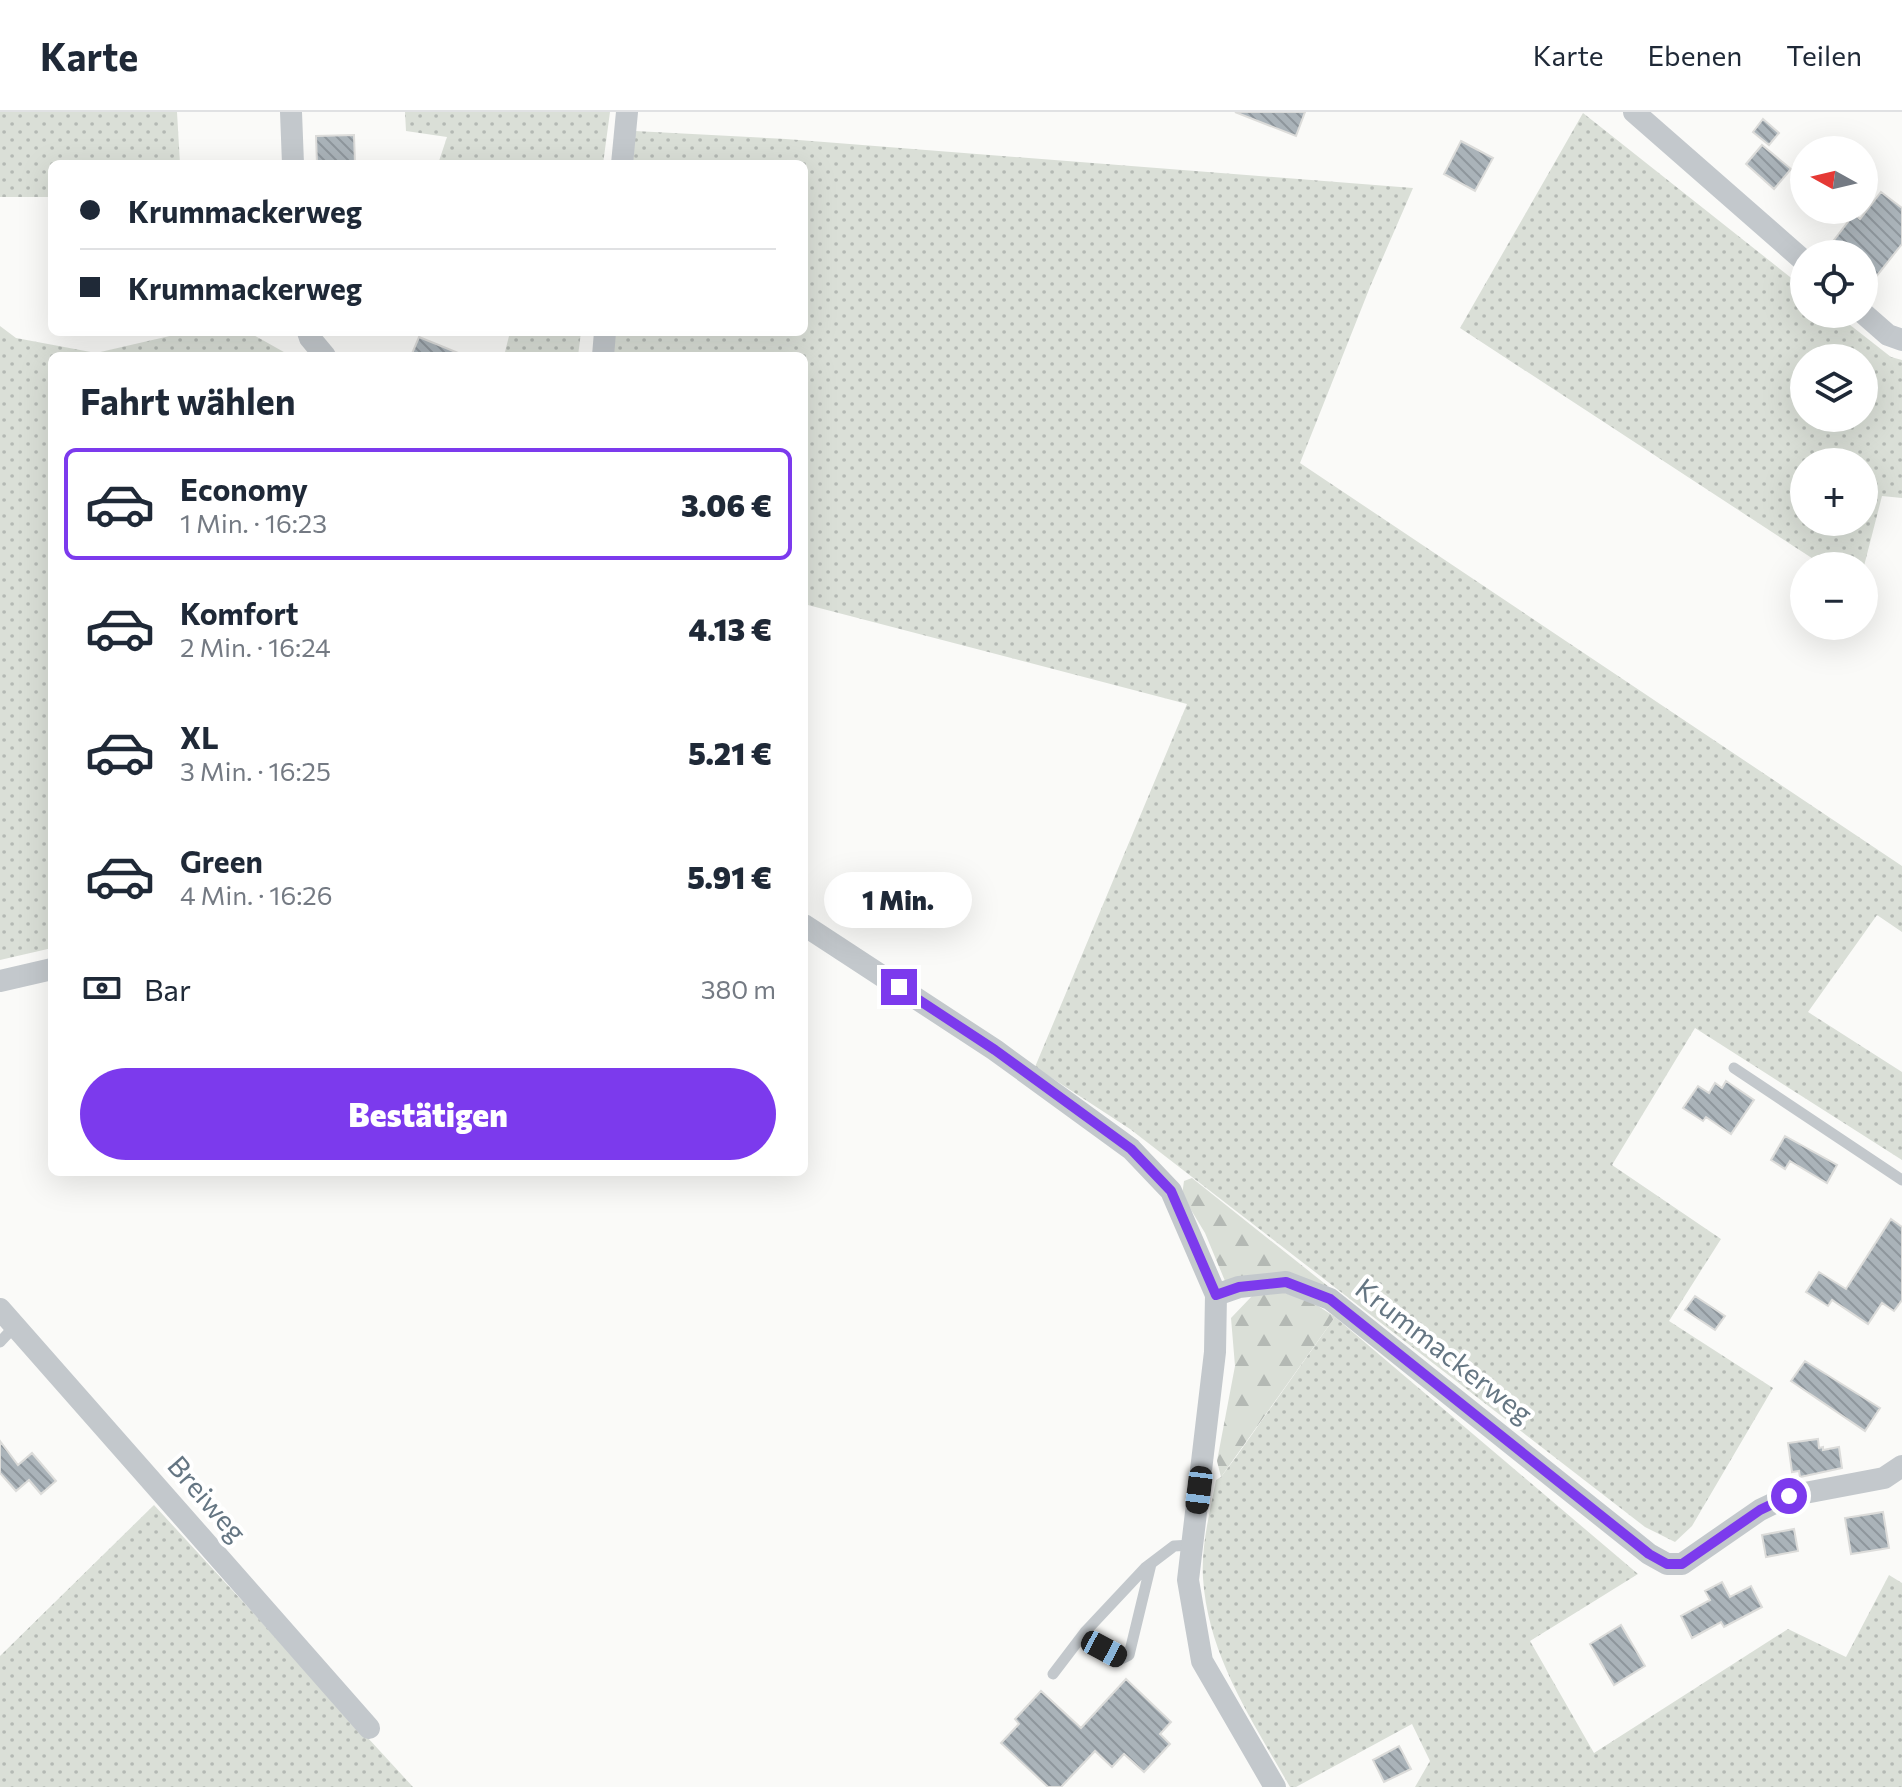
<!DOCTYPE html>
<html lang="de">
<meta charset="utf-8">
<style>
body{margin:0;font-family:Commissioner,sans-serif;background:#f6f6f7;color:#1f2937;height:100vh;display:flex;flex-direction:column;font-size:30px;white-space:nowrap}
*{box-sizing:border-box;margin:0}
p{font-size:26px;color:#747a83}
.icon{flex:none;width:44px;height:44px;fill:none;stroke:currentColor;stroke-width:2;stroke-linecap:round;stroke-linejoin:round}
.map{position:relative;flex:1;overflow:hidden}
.sheet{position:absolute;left:48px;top:240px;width:760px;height:824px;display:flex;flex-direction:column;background:#fff;border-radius:12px;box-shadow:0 8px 32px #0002}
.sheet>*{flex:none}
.banner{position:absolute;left:48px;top:48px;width:760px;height:176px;border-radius:12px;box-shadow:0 8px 32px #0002;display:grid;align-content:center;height:176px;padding:0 32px;background:#fff}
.needle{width:52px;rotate:278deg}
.tools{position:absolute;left:1790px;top:24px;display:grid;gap:16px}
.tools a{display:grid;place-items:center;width:88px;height:88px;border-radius:50%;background:#fff;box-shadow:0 8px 32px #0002;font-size:40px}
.end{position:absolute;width:36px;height:36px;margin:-18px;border:10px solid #7c3aed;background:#fff;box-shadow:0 0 0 4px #fff}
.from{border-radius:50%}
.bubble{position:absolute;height:56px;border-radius:28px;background:#fff;box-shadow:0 8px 32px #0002;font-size:26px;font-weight:800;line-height:56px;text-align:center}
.car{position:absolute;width:24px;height:48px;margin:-24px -12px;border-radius:10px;box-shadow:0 0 6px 2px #0007;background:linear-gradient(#222 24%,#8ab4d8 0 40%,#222 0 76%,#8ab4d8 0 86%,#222 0)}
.banner b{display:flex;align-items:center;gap:28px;height:76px;font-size:30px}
.banner b+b{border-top:2px solid #e0e1e3}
.banner i{width:20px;height:20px;background:#1f2937}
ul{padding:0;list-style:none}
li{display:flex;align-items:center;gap:24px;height:112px;margin:0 16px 12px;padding:0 16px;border:4px solid transparent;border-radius:12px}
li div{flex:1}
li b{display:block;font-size:30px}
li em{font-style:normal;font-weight:800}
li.on{border-color:#7c3aed}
li>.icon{width:72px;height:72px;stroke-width:1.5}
h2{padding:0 32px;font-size:36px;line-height:96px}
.pay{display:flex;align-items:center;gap:20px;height:88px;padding:0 32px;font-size:30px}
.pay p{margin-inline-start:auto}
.cta{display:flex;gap:16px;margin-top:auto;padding:16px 32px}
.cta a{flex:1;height:92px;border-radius:48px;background:#7c3aed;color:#fff;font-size:32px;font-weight:800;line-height:92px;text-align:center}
header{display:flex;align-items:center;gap:48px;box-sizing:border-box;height:112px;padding:0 40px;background:#fff;border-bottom:2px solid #e0e1e3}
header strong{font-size:38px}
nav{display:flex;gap:44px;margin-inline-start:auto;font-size:28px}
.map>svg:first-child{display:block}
.grass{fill:url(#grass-dots);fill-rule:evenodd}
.forest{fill:url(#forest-firs)}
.building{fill:url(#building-back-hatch);stroke:#dcdcda;stroke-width:2}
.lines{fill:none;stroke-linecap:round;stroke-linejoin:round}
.lane{stroke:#c3c8cc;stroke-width:11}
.street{stroke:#c3c8cc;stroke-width:22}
.route{stroke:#7c3aed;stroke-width:10}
.labels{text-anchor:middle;stroke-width:8;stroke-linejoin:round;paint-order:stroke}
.street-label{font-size:28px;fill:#657683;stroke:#fff}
</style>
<header>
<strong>Karte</strong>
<nav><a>Karte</a><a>Ebenen</a><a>Teilen</a></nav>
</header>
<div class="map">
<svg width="1902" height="1675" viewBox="0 0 1902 1675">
<defs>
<pattern id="grass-dots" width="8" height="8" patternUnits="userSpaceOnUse" patternTransform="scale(2)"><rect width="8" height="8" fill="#dadfd7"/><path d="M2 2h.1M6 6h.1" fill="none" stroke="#b4b9b4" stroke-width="1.8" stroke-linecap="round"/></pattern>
<pattern id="forest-firs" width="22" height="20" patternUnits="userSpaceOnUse" patternTransform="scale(2)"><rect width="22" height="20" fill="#dadfd7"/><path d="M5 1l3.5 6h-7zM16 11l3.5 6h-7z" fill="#b4b9b4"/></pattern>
<pattern id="building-back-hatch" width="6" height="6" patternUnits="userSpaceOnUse" patternTransform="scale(2)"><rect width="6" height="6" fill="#aab3b9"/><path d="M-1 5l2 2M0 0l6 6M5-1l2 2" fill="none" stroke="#8e969c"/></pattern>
</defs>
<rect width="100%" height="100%" fill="#fafaf8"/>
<path class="grass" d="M0,0H177L180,52H52V85H0Z
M405,0H610L603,52H438L447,25L406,19Z
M1583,1L1804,176V202H1836L1891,245L1902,248V386L1882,384L1864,454H1824L1460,216ZM1864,246V306H1804V246ZM1864,350V410H1804V350Z
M635,19L786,27L1413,76L1370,175L1300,351L1902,754V820L1877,803L1808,900L1902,960V1048L1695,916L1612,1053L1721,1127L1669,1209L1773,1276L1692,1414L1675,1430L1645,1415L1130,1017L1035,955L1187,592L804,492V244H613L615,220H804V52H632Z
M0,214L16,226L96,241L187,220H248L291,244H52V836L0,848Z
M510,220H581L578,244H504Z
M1335,1205L1638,1462L1530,1529L1594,1641L1788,1517L1846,1545L1889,1463L1902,1471V1675H1415L1430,1649L1412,1612L1296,1675H1290C1252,1608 1208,1544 1203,1466C1201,1433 1210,1400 1216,1368L1221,1365L1236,1345Z
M154,1393L413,1675H0V1544Z"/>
<path class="forest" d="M1192,1066L1329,1175L1284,1162L1225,1169L1205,1121L1182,1083L1184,1069Z
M1282,1180L1312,1190L1335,1205L1221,1365L1217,1349L1235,1254L1231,1206L1252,1184Z"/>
<path class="building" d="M1235,0H1305L1296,24Z
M1763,7L1779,21L1769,33L1753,20Z
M354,23L355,52H317L316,24Z
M1461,29L1493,46L1475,79L1444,62Z
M1762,33L1791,57L1774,77L1746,52Z
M1881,80L1902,96V132L1875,166L1864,157V142H1845L1831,132L1854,102L1860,107Z
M419,225L463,243V244H411Z
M1726,969L1754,988L1731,1022L1706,1005L1703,1009L1683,996L1698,974L1709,981L1715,971L1722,976Z
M1785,1024L1837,1053L1827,1071L1790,1049L1785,1057L1771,1048Z
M1891,1107L1902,1115V1188L1894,1199L1882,1191L1868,1212L1832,1188L1828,1194L1806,1180L1819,1160L1846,1177Z
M1695,1184L1725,1204L1715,1218L1685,1198Z
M1805,1249L1880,1296L1865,1319L1791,1269Z
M1818,1327L1819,1336L1823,1335V1338L1839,1335L1842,1356L1800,1365L1799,1359L1792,1360L1788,1331Z
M0,1329L18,1353L32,1341L56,1369L41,1382L29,1368L16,1379L0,1361Z
M1883,1400L1889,1436L1851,1442L1845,1406Z
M1794,1417L1798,1439L1766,1445L1762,1423Z
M1722,1470L1730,1485L1751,1474L1762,1495L1724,1515L1721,1510L1692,1526L1681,1504L1710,1488L1705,1479Z
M1621,1513L1645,1554L1614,1573L1590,1532Z
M1126,1567L1171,1610L1160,1622L1170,1632L1144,1660L1124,1642L1112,1655L1095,1639L1061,1675H1048L1001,1631L1019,1612L1015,1607L1041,1579L1081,1616Z
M1399,1634L1411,1657L1384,1670L1373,1648Z"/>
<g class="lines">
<path class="lane" d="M1734,956L1902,1068
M0,1230L15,1214
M1085,1520L1104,1537L1121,1547L1129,1543L1151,1452
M1053,1562L1085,1520L1145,1456L1174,1434L1192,1433"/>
<path class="street" d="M291,0L293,52
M1634,0L1804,149
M622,52L627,0
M1864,202L1888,223L1902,228
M308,220L310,226L325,244
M603,244L605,220
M804,813L995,938L1131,1037L1171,1079L1216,1183L1215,1240L1188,1468L1202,1549L1275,1675
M0,869L52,857
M1216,1183L1239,1175L1286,1170L1330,1187L1649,1442L1667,1452H1682L1760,1398L1789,1384L1884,1366L1902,1354
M0,1197L369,1616"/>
</g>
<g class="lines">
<path class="route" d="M899,875L995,938L1131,1037L1171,1079L1216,1183L1239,1175L1286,1170L1330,1187L1649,1442L1667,1452H1682L1760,1398L1789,1384"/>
</g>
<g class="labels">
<g class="street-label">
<text transform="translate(1444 1239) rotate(38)" y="10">Krummackerweg</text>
<text transform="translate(207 1387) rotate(49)" y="10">Breiweg</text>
</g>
</g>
</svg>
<div class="tools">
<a><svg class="needle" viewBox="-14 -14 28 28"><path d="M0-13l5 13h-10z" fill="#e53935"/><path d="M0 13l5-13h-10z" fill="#747a83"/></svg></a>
<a><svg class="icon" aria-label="locate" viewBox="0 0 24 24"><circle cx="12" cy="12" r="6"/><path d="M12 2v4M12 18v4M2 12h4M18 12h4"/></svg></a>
<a><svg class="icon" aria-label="layers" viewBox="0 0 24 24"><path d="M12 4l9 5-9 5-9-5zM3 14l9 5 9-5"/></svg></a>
<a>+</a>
<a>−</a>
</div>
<i class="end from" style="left:1789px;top:1384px"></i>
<i class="end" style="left:899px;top:875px"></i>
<div class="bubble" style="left:824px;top:760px;width:148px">1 Min.</div>
<i class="car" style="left:1199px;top:1378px;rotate:187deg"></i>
<i class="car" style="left:1104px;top:1537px;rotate:118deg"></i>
<div class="banner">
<b><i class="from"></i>Krummackerweg</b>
<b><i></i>Krummackerweg</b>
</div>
<section class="sheet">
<h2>Fahrt wählen</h2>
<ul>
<li class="on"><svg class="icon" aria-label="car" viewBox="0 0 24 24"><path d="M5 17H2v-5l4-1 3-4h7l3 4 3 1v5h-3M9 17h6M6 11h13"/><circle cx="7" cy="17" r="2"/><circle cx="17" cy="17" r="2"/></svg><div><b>Economy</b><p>1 Min. · 16:23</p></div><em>3.06 €</em></li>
<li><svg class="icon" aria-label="car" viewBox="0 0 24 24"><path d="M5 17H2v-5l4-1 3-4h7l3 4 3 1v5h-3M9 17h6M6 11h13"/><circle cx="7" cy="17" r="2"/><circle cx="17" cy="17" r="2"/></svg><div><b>Komfort</b><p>2 Min. · 16:24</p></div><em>4.13 €</em></li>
<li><svg class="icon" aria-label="car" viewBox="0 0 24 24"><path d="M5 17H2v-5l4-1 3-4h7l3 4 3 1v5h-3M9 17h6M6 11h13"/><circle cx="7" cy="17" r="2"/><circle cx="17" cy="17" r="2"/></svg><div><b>XL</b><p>3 Min. · 16:25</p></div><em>5.21 €</em></li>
<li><svg class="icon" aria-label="car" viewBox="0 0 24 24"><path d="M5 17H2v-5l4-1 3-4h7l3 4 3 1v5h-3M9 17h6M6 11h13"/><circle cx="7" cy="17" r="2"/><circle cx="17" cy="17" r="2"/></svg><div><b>Green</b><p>4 Min. · 16:26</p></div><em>5.91 €</em></li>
</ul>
<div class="pay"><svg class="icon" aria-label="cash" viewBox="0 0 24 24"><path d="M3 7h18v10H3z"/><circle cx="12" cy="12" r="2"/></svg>Bar<p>380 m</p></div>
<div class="cta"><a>Bestätigen</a></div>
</section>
</div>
